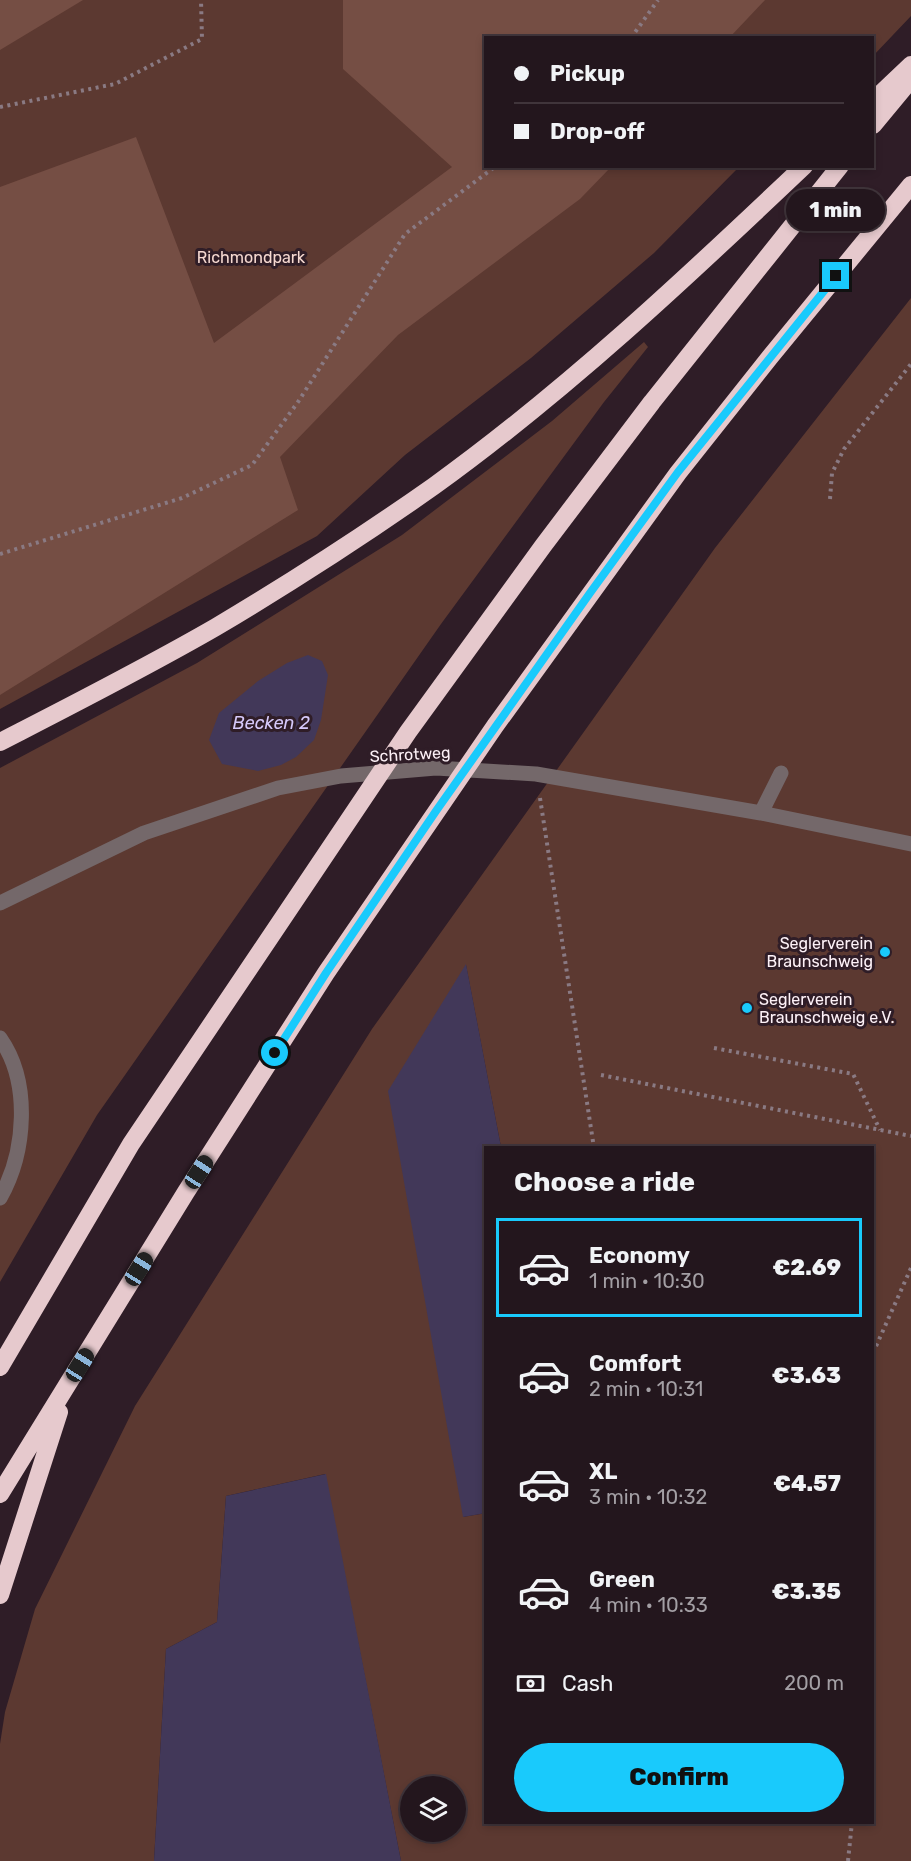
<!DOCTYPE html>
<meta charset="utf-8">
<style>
body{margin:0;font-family:Rubik,sans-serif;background:#2f232a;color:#f1f3f6;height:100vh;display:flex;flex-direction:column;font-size:22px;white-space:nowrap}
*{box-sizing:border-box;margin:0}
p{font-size:20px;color:#a39fa4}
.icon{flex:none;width:33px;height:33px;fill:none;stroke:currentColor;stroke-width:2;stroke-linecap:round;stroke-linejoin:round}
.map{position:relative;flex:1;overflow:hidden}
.details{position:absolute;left:484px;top:1146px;width:390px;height:678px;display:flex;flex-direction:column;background:#23161d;border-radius:0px;box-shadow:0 3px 9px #0003,0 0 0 2px #40353b}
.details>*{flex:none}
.banner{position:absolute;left:484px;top:36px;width:390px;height:132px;border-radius:0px;box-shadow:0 3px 9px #0003,0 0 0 2px #40353b;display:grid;align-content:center;height:132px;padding:0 30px;background:#23161d}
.tools{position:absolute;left:400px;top:1776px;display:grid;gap:12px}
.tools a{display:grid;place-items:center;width:66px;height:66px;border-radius:50%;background:#23161d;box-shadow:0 3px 9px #0003,0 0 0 2px #40353b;font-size:30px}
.end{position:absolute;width:27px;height:27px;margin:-14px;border:8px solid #19cafc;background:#111;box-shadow:0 0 0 3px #111}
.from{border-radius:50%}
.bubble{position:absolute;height:42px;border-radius:21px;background:#23161d;box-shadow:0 3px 9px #0003,0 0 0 2px #40353b;font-size:20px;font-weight:800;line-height:42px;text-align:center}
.car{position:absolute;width:18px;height:36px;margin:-18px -9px;border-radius:8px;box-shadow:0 0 4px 2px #0007;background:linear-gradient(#222 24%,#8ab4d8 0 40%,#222 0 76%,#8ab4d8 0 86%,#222 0)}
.banner b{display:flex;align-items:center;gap:21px;height:57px;font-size:22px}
.banner b+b{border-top:2px solid #40353b}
.banner i{width:15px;height:15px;background:#f1f3f6}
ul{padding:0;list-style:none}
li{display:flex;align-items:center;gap:18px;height:99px;margin:0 12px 9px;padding:0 18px;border:3px solid transparent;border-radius:0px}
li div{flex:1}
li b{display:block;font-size:22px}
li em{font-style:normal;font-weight:800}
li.selected{border-color:#19cafc}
li>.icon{width:54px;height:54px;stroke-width:1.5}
h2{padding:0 30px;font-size:27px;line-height:72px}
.pay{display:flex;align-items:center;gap:15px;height:66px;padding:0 30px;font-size:22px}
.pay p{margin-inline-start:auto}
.action{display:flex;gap:12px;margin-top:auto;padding:12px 30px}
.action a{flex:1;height:69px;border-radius:36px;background:#19cafc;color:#111;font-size:24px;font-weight:800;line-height:69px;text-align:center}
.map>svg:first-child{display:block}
.green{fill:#5c3931;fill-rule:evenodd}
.forest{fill:#754e44}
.water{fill:#423859}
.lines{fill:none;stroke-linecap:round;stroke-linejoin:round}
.path{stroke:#8a7a83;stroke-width:4;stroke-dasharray:3 4.5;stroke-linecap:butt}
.minor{stroke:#74686a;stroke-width:15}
.highway{stroke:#e6c9cd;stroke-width:18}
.route{stroke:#19cafc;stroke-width:8}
.poi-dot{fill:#19cafc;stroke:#2f1d27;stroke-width:2}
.labels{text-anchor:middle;stroke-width:6;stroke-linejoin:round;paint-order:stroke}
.park-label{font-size:16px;fill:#f6d9d1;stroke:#2f1d27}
.street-label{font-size:16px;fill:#fdf1f7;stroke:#2f1d27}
.poi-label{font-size:16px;fill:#fdf1f7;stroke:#2f1d27;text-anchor:end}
.water-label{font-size:18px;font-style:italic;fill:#d6c9fa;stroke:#2f1d27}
</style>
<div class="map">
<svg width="911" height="1861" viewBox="0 0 911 1861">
<rect width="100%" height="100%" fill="#2f1d27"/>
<path class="green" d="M0,0H911V16L873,56V38H486V166L739,167L654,253L531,358L405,455L317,536L0,709Z
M911,298V1861H401L325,1474L226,1496L217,1622L166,1649L154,1861H0V1744L5,1712L35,1609L135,1406L372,1029L715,548ZM466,965L501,1147L873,1148V1822H486V1513L463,1517ZM411,1786H456V1832H411Z
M644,342L648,347L604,402L441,624L97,1115L0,1282V768L197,663L402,535L552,421Z"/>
<path class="forest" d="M0,0H83L0,50Z
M343,0H765L730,37L486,38V166L611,167L580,199L398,335L280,457L298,510L0,695V187L136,137L214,343L452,167L343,69Z"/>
<path class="water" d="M308,655L322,661L328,675L321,720L314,740L296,757L281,765L258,771L222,764L209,740L219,713L258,681L287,663Z
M466,964L501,1147L486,1148V1513L463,1517L388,1091Z
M326,1474L401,1861H154L166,1649L217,1622L226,1496Z"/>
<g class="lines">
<path class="path" d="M631,38L658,0
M0,107L115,84L202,39L201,0
M830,499L832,473L844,449L911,364
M0,554L182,498L252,465L298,402L405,234L496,166
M540,798L594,1148
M714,1048L853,1074L880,1130
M601,1075L911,1136
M873,1353L911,1268
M848,1861L852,1822"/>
<path class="minor" d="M761,813L781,773
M0,903L144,833L278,788L341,776L436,768L536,774L761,813L911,844
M0,1038C31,1082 26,1152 0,1198"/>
<path class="highway" d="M873,101L911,65
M873,125L911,79
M0,742C72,705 145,668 216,627C290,583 363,536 434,486C567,390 686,278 804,166
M0,1367L131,1144L408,732L543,546L652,402L840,166
M0,1494L186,1192L326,973L495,726L678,473L770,357L911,185
M0,1595L59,1412"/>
</g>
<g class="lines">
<path class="route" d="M275,1053L326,973L436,811L590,593L678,472L836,276"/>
</g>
<g class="poi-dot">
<circle cx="885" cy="952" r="6"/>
<circle cx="747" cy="1008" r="6"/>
</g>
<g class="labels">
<g class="park-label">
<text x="251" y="263">Richmondpark</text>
</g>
<g class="street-label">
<text transform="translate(410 754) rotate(-3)" y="6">Schrotweg</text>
</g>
<g class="poi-label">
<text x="873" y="949">Seglerverein<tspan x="873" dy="18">Braunschweig</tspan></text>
<text x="759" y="1005" text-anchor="start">Seglerverein<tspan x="759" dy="18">Braunschweig e.V.</tspan></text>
</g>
<g class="water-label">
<text x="271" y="729">Becken 2</text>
</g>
</g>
</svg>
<div class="tools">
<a><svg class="icon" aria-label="layers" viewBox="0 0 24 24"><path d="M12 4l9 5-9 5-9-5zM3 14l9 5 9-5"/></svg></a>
</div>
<i class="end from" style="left:275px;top:1053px"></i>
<i class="end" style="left:836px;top:276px"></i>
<div class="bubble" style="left:786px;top:189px;width:99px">1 min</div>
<i class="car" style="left:199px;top:1172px;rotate:33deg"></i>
<i class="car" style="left:139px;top:1269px;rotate:32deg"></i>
<i class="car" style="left:80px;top:1365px;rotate:32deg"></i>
<div class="banner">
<b><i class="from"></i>Pickup</b>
<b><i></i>Drop-off</b>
</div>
<section class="details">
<h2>Choose a ride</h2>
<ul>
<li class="selected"><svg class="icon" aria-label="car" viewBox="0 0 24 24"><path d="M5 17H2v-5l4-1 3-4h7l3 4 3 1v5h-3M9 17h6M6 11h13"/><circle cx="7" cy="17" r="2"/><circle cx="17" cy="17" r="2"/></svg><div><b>Economy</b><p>1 min · 10:30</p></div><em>€2.69</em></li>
<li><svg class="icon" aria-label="car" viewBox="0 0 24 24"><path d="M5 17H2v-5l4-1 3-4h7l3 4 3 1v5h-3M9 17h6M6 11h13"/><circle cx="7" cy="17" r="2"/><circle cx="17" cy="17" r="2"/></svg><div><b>Comfort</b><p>2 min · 10:31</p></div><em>€3.63</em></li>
<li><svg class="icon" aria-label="car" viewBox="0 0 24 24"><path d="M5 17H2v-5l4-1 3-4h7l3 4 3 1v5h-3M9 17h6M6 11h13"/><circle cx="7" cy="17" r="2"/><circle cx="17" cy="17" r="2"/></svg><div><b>XL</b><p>3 min · 10:32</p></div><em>€4.57</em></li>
<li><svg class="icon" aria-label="car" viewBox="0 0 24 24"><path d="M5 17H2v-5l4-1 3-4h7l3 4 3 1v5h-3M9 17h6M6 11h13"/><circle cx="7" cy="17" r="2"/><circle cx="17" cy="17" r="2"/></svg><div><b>Green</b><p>4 min · 10:33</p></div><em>€3.35</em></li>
</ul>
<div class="pay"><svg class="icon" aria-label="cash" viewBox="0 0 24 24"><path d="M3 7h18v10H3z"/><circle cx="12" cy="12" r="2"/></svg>Cash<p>200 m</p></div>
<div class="action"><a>Confirm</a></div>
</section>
</div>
